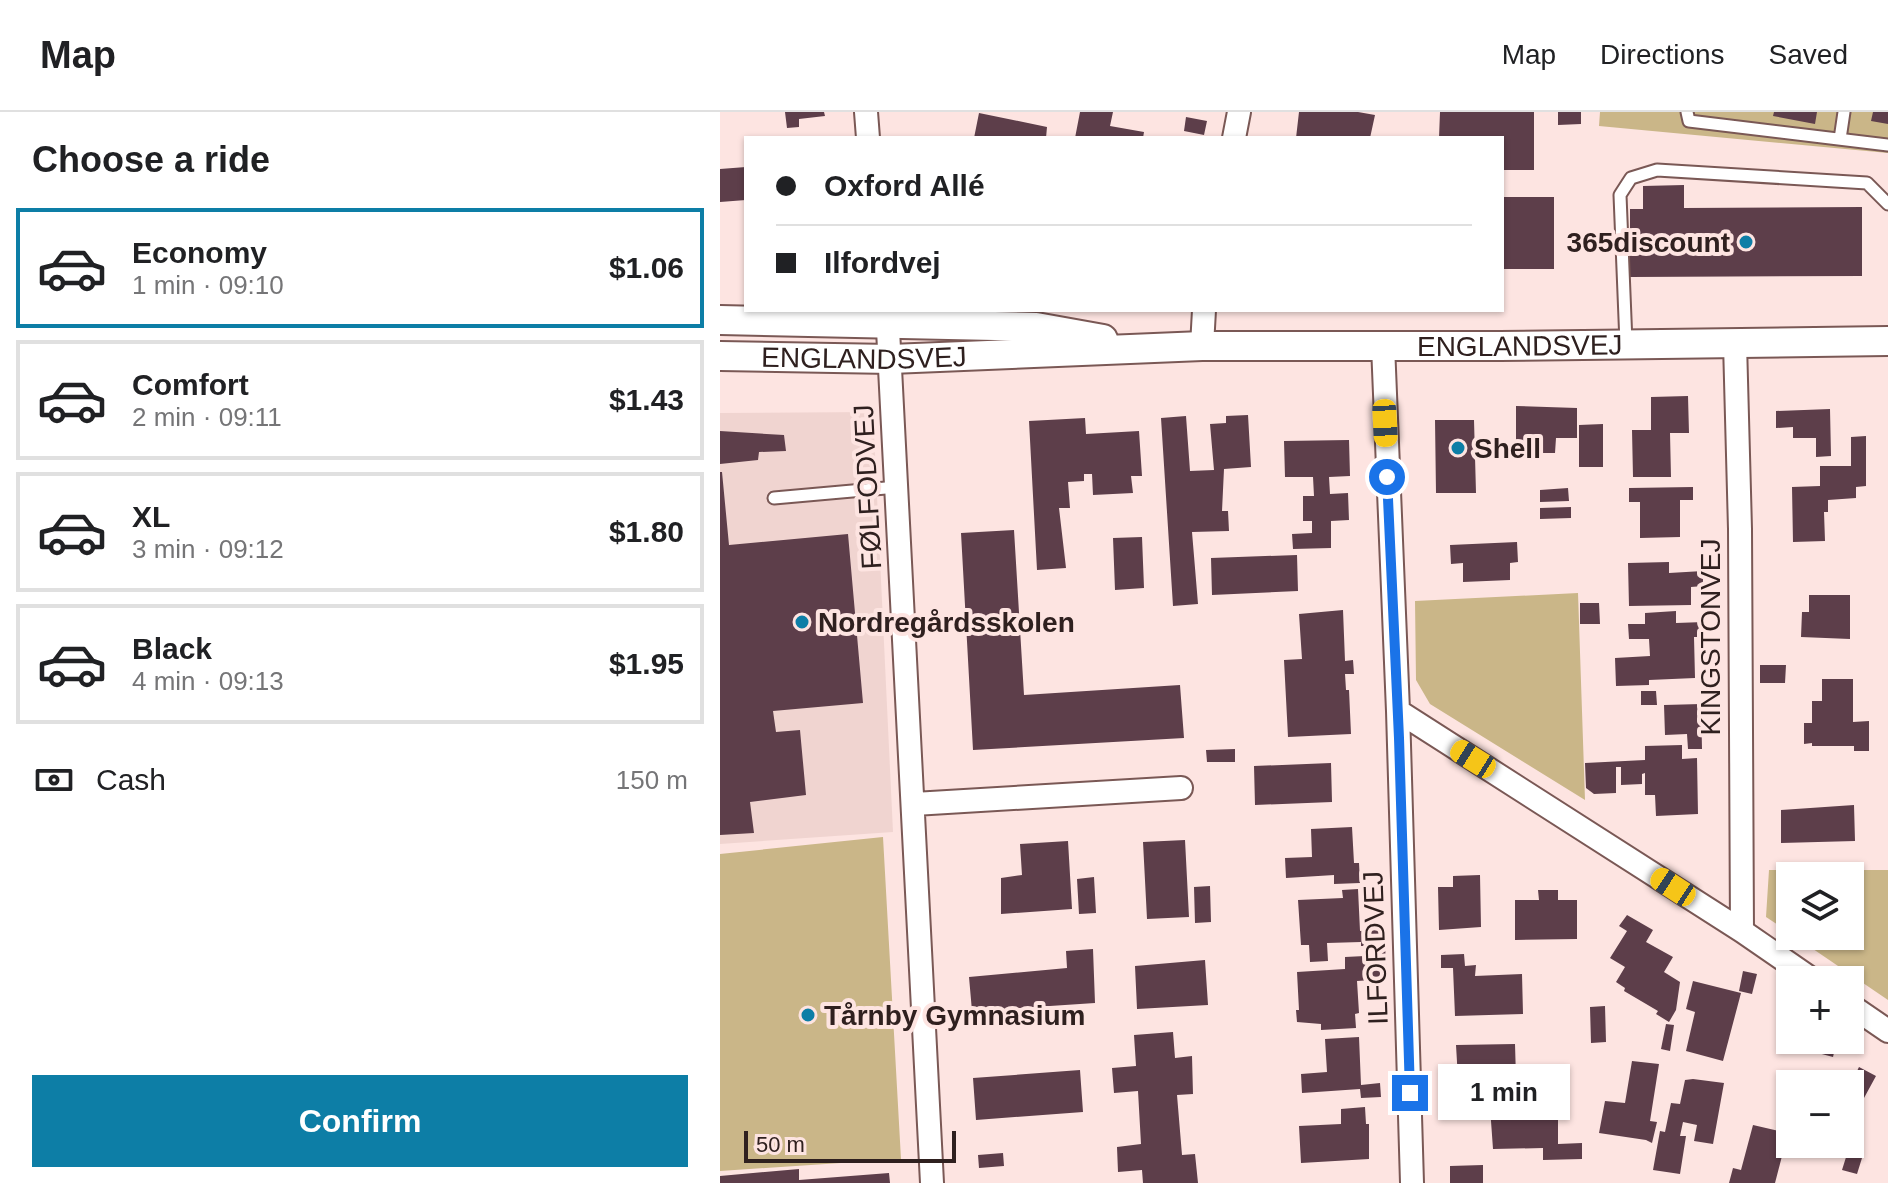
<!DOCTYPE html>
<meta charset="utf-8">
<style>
body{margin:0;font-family:Arial,sans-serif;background:#f2f2f2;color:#202124;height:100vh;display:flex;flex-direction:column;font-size:30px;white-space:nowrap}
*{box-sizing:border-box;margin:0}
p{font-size:26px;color:#757577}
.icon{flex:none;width:44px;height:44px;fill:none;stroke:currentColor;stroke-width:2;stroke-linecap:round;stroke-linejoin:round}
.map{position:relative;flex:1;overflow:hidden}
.sheet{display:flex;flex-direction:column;background:#fff;width:720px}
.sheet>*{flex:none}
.top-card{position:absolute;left:24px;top:24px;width:760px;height:176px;border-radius:0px;box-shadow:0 2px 6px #0004;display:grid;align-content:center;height:176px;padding:0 32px;background:#fff}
.controls{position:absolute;left:1056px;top:750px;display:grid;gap:16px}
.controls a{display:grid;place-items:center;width:88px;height:88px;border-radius:0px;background:#fff;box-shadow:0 2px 6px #0004;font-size:40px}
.scale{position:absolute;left:24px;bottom:20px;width:212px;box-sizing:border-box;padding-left:8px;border:4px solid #2f201f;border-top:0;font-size:22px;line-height:28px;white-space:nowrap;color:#2f201f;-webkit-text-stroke:6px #fde4e1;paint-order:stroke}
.end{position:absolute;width:36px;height:36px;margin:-18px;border:10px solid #1a73e8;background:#fff;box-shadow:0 0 0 4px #fff}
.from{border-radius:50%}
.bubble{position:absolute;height:56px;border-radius:0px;background:#fff;box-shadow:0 2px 6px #0004;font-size:26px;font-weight:600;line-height:56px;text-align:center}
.car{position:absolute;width:24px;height:48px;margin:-24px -12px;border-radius:10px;box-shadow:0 0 6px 2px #0007;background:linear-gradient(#f5c518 24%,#345 0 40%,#f5c518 0 76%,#345 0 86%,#f5c518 0)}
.top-card b{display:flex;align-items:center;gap:28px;height:76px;font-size:30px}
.top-card b+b{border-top:2px solid #e0e0e0}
.top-card i{width:20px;height:20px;background:#202124}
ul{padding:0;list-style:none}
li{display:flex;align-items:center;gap:24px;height:120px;margin:0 16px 12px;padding:0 16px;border:4px solid #e0e0e0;border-radius:0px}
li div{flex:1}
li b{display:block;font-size:30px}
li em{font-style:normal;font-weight:600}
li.selected{border-color:#0d7ea6}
li>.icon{width:72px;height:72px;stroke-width:1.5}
h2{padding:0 32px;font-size:36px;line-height:96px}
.pay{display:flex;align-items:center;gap:20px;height:88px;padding:0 32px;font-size:30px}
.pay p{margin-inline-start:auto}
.action{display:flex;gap:16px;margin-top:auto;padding:16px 32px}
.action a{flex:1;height:92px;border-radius:0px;background:#0d7ea6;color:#fff;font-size:32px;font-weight:600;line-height:92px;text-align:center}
header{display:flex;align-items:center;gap:48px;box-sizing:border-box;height:112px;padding:0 40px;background:#fff;border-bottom:2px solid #e0e0e0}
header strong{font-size:38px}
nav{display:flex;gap:44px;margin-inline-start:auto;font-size:28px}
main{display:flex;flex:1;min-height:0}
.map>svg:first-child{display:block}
.built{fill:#f0d4d0}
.green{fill:#cab688}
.building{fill:#5d3e4a}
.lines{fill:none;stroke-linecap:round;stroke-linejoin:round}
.service-casing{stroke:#7a5855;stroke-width:15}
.minor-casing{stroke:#7a5855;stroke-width:26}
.tertiary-casing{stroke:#7a5855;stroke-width:32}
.service{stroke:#fff;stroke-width:11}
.minor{stroke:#fff;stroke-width:22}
.tertiary{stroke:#fff;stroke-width:28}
.route{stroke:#1a73e8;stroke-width:10}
.poi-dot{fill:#0d7ea6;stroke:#fde4e1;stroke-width:3}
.labels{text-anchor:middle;stroke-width:8;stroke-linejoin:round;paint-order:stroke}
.poi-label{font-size:28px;font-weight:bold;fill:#2f201f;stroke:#fde4e1;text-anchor:start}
.street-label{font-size:28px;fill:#2f201f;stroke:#fde4e1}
</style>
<header>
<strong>Map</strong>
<nav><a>Map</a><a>Directions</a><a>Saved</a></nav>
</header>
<main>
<section class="sheet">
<h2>Choose a ride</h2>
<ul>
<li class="selected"><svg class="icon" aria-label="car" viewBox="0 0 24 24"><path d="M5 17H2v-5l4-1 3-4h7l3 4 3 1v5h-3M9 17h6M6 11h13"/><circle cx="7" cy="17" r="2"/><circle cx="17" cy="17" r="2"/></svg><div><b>Economy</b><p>1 min · 09:10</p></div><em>$1.06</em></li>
<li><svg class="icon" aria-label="car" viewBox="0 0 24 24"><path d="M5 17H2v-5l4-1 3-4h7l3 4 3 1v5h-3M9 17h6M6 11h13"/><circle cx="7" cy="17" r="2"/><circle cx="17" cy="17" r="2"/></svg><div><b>Comfort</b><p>2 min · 09:11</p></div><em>$1.43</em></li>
<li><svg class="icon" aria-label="car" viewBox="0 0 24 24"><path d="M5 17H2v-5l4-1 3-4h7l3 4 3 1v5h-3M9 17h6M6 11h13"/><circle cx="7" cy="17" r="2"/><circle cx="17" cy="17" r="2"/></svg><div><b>XL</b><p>3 min · 09:12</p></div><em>$1.80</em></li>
<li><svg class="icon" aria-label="car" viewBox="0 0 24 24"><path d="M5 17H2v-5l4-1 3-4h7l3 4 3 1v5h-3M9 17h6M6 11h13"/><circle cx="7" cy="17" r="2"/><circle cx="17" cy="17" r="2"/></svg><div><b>Black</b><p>4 min · 09:13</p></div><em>$1.95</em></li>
</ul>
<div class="pay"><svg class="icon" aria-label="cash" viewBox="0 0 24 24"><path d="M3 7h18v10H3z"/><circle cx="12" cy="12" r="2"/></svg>Cash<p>150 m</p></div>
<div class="action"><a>Confirm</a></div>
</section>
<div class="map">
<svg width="1168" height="1071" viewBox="0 0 1168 1071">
<rect width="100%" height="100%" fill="#fde4e1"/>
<path class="built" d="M153,300L173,720L0,732V301Z"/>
<path class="green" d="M880,0H1168V41L879,14Z
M858,481L865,688L710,592L696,568L695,489Z
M163,725L181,1047L0,1059V742Z
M1049,758H1168V888L1074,824H1130V764H1070V821L1046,805Z"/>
<path class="building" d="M65,0H104L105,4L79,7V15L67,16Z
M360,0H393L390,14L424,20L423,26H355Z
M579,0H638L655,3L650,26H576Z
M720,0H814V58H782V26H719Z
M838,0H861V12L838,13Z
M1054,0H1097L1095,12L1053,4Z
M1153,0H1168V12L1151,9Z
M259,1L327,15L326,26H254Z
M466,5L487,9L484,23L464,19Z
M26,55V88L0,90V57Z
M964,73V96L1142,95V164L910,165V97H923V74Z
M782,85H834V157H782Z
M968,284L969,321H950L951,365H913L912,318H931V285Z
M796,294L857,296V326H836L835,341H796Z
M1110,297L1111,344L1096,345V326H1073V315L1056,316V299Z
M528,303L531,355L504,357L502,399H508L509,419L472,420L478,492L453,494L441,306L466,304L470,359L494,358L490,312L506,311V304Z
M365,306L366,322L419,319L422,364H411L413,381L373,383L372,362H364V369L348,370L350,396H339L346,456L317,458L309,309Z
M715,308H754L756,381H716Z
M883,312V355H859V313Z
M0,319L64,323L66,339L39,340L38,348L0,352Z
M1146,324V374L1136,375V386L1108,388V400H1104L1105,429L1073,430L1072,375L1100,374V354H1131V325Z
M629,328L630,364L609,365L610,382L628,381L629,408L611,409V436L573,437L572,422L592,421V409H583V384H594L593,365H565L564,329Z
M0,360H2L9,433L128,422L143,591L53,599L56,620L80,618L86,683L30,690L34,721L0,723Z
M973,375V388H960V425L920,426V390H909V376Z
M848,376L849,389L820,390V378Z
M851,395V406L820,407V396Z
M294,418L304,583L460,573L464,626L253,638L241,421Z
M422,425L424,476L395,478L393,426Z
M797,430L798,450L790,451V468L743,470V451L731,452L730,433Z
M577,443L578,479L492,483L491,446Z
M949,450V461L983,459V474L971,475V493L909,494L908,451Z
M1089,483H1130V527L1081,525L1082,500H1089Z
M860,491H879L880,512H860Z
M623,498L625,549L633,548L634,562H625L626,578H629L631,622L568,625L564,548L582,547L579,502Z
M956,499V511L984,510V525H974L975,566L929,568V573L896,574L895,546L930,544L929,527H909L908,512H925V501Z
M1040,553H1066L1065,571H1040Z
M1102,567H1133V610L1149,609V639H1134V634H1092V631L1084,632V611H1092V589H1102Z
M921,579H936L937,593H921Z
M981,592L982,637H968L967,622L945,623L944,593Z
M962,633V647L977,646L978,702L936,704L935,683H925V661L922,662V672L901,673V655H896V681L874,682L866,676L865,651L925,648V634Z
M515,637V650H487L486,638Z
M611,651L612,690L535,693L534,654Z
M1134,693L1135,729L1061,731V698Z
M632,715L634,751H639L640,771L614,772V763L566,766L565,746L592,745L591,717Z
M465,728L469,805L427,807L423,730Z
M348,729L352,797L281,802V766L302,763L300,732Z
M760,763L761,815L719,818L718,775H733V764Z
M374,765L376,801L359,802L357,767Z
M490,774L491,810L475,811L474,775Z
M638,777L640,819L664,817L667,867L637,869L639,901L635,902L636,916L601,918V912L577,910L576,898H579L577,860L625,857V845L645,844V834H641V830L607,831L608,849L590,850L589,833H581L578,788L623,786L622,778Z
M818,778H838V788H857V827L795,828V788H819Z
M907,803L933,818L926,830L953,845L944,860L960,870L956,898L949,910L936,902L938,899L904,879L905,876L896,870L905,855L890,846L907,819L899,814Z
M373,837L375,891L252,899L249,865L347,856L346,839Z
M744,842L745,854L756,853L755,864L802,862L803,902L735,904L733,856H721V843Z
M485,848L488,893L417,897L415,854Z
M1023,859L1037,862L1032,882L1019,879Z
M973,869L1021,881L1003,949L966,939L975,900L966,897Z
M885,894L886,930L871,931L870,895Z
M946,912L954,913L950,939L941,937Z
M453,920L455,946L472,944L473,982L457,983L462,1043L475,1042L478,1071H423L422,1058L398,1060L397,1035L421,1032L418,979L394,981L392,956L416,954L414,923Z
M639,925L641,973L660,971L661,985L641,986L640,977L582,981L581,962L607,960L605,927Z
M1101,928H1117L1113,945L1098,941Z
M795,932L796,966L738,967L736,933Z
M912,949L939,952L930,1009L937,1010L932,1031L926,1028L879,1021L885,989L905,991Z
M1139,955L1156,964L1132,1008L1130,972H1111L1117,961L1132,969Z
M360,958L363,1000L256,1008L253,966Z
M837,963V977H807L806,964Z
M973,967L1004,971L993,1032L974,1029L977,1013L963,1010L960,1024H966L960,1062L933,1058L940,1019L945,1020L951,991L960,992L965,968Z
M838,994V1032L862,1031V1047L823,1048V1036L773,1037L770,995Z
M645,995L646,1012H649V1047L581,1051L579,1014L621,1012V997Z
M1033,1013L1068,1021L1055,1071H1009L1013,1056L1021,1058Z
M283,1041L284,1054L259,1056L258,1043Z
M1127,1042L1142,1046L1137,1062L1122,1058Z
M763,1053V1071H730V1054Z
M79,1057V1068L169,1061L170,1071H0V1064Z"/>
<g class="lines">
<g class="service-casing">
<path id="service" d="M967,0L969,9L1168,33
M1120,27L1124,0
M906,231L900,83L911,66L937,58L1147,71L1168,92
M54,386L177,375"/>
</g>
<g class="minor-casing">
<path id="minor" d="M146,0L148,26
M514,26L519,0
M167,198L212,1071
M1015,231L1020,417L1022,819
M663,233L678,599L1022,819L1093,868
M482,234L484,198
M678,599L692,1071
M194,692L461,676
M1130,893L1168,919"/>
</g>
<g class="tertiary-casing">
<g id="tertiary">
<path d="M0,208L316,215L383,227"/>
<path id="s1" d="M0,244L171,247L482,234H780L1168,229"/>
</g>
</g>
<use href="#service" class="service"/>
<use href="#minor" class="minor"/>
<use href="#tertiary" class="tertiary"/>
</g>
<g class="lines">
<path class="route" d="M667,365L679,626L690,981"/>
</g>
<g class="poi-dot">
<circle cx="1026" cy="130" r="8"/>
<circle cx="738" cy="336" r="8"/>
<circle cx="82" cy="510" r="8"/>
<circle cx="88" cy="903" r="8"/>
</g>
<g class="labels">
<g class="poi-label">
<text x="1010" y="140" text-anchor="end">365discount</text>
<text x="754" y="346">Shell</text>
<text x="98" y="520">Nordregårdsskolen</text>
<text x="104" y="913">Tårnby Gymnasium</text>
</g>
<g class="street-label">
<text dy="10" stroke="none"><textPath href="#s1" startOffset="800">ENGLANDSVEJ</textPath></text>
<text dy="10" stroke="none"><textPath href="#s1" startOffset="144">ENGLANDSVEJ</textPath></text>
<text transform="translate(147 375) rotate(-93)" y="10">FØLFODVEJ</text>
<text transform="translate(990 525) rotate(-90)" y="10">KINGSTONVEJ</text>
<text transform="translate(655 836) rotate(-92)" y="10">ILFORDVEJ</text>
</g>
</g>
</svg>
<div class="controls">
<a><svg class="icon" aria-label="layers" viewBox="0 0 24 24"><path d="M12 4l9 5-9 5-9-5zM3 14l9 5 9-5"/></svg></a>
<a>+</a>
<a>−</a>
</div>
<div class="scale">50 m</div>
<i class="end from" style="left:667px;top:365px"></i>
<i class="end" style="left:690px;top:981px"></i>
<div class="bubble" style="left:718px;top:952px;width:132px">1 min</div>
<i class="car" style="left:665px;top:311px;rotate:177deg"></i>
<i class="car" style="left:753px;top:647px;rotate:302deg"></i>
<i class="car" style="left:953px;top:775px;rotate:303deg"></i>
<div class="top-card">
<b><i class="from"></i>Oxford Allé</b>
<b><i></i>Ilfordvej</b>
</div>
</div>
</main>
